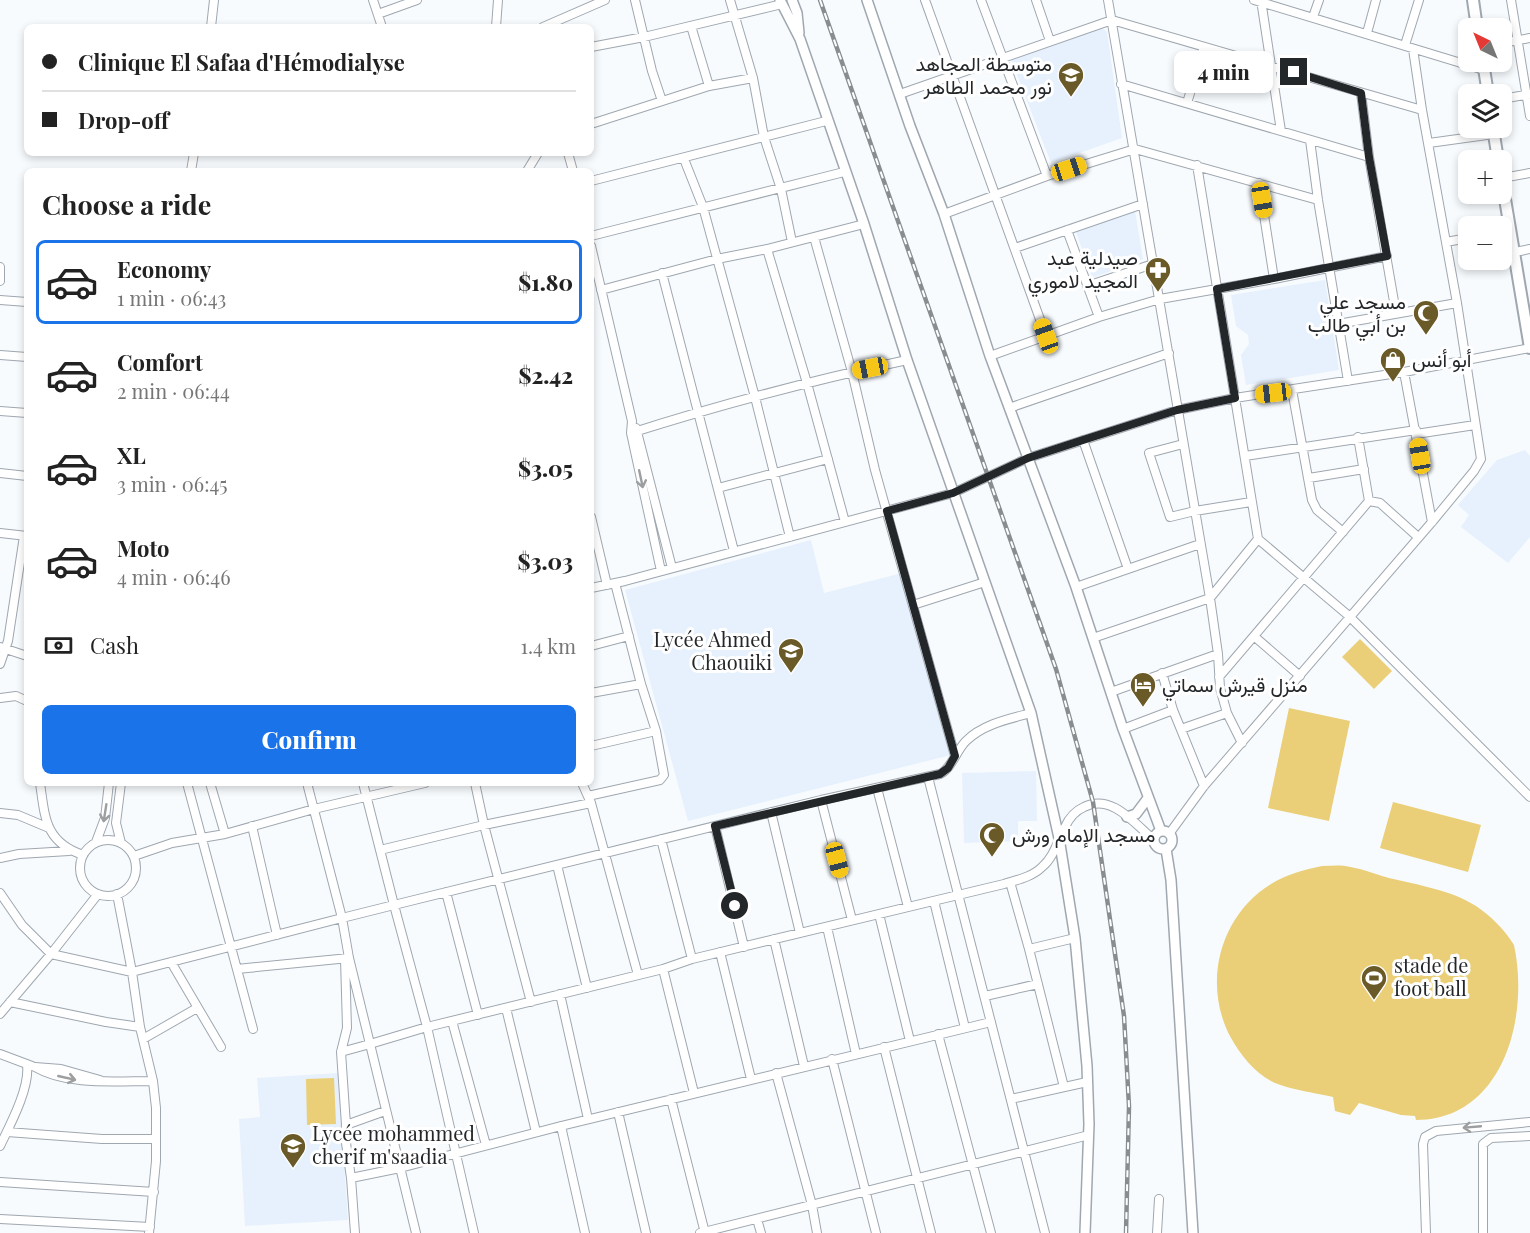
<!DOCTYPE html>
<meta charset="utf-8">
<style>
body{margin:0;font-family:"Playfair Display",Vazirmatn,serif;background:#f6f6f6;color:#222;height:100vh;display:flex;flex-direction:column;font-size:22px;white-space:nowrap}
*{box-sizing:border-box;margin:0}
p{font-size:20px;color:#767676}
.icon{flex:none;width:33px;height:33px;fill:none;stroke:currentColor;stroke-width:2;stroke-linecap:round;stroke-linejoin:round}
.map{position:relative;flex:1;overflow:hidden}
.sheet{position:absolute;left:24px;top:168px;width:570px;height:618px;display:flex;flex-direction:column;background:#fff;border-radius:9px;box-shadow:0 3px 9px #0003}
.sheet>*{flex:none}
.top-card{position:absolute;left:24px;top:24px;width:570px;height:132px;border-radius:9px;box-shadow:0 3px 9px #0003;display:grid;align-content:center;height:132px;padding:0 18px;background:#fff}
.needle{width:39px;rotate:317deg}
.tools{position:absolute;left:1458px;top:18px;display:grid;gap:12px}
.tools a{display:grid;place-items:center;width:54px;height:54px;border-radius:9px;background:#fff;box-shadow:0 3px 9px #0003;font-size:30px}
.end{position:absolute;width:27px;height:27px;margin:-14px;border:8px solid #24272a;background:#fff;box-shadow:0 0 0 3px #fff}
.from{border-radius:50%}
.bubble{position:absolute;height:42px;border-radius:9px;background:#fff;box-shadow:0 3px 9px #0003;font-size:20px;font-weight:800;line-height:42px;text-align:center}
.car{position:absolute;width:18px;height:36px;margin:-18px -9px;border-radius:8px;box-shadow:0 0 4px 2px #0007;background:linear-gradient(#f5c518 24%,#345 0 40%,#f5c518 0 76%,#345 0 86%,#f5c518 0)}
.top-card b{display:flex;align-items:center;gap:21px;height:57px;font-size:22px}
.top-card b+b{border-top:2px solid #e0e0e0}
.top-card i{width:15px;height:15px;background:#222}
ul{padding:0;list-style:none}
li{display:flex;align-items:center;gap:18px;height:84px;margin:0 12px 9px;padding:0 6px;border:3px solid transparent;border-radius:9px}
li div{flex:1}
li b{display:block;font-size:22px}
li em{font-style:normal;font-weight:800}
li.current{border-color:#1a73e8}
li>.icon{width:54px;height:54px;stroke-width:1.5}
h2{padding:0 18px;font-size:27px;line-height:72px}
.pay{display:flex;align-items:center;gap:15px;height:66px;padding:0 18px;font-size:22px}
.pay p{margin-inline-start:auto}
.primary-button{display:flex;gap:12px;margin-top:auto;padding:12px 18px}
.primary-button a{flex:1;height:69px;border-radius:9px;background:#1a73e8;color:#fff;font-size:24px;font-weight:800;line-height:69px;text-align:center}
.map>svg:first-child{display:block}
.built{fill:#e6f1fd}
.garden{fill:#eacf78}
.lines{fill:none;stroke-linecap:round;stroke-linejoin:round}
.minor-casing{stroke:#9fa7b0;stroke-width:10}
.tertiary-casing{stroke:#9fa7b0;stroke-width:12}
.secondary-casing{stroke:#9fa7b0;stroke-width:14}
.minor{stroke:#fff;stroke-width:8}
.tertiary{stroke:#fff;stroke-width:9}
.secondary{stroke:#fff;stroke-width:10}
.rail-casing{stroke:#898d90;stroke-width:4.5}
.rail{stroke:#fff;stroke-width:2;stroke-dasharray:7;stroke-linecap:butt}
.oneway{stroke:#9c9e9f}
.route{stroke:#24272a;stroke-width:8}
.labels{text-anchor:middle;stroke-width:6;stroke-linejoin:round;paint-order:stroke}
.poi-label{font-size:20px;fill:#24272a;stroke:#fff;text-anchor:start}
</style>
<div class="map">
<svg width="1530" height="1233" viewBox="0 0 1530 1233">
<rect width="100%" height="100%" fill="#f7fbfe"/>
<path class="built" d="M1101,27L1107,32L1122,138L1051,163L1011,59Z
M1135,211L1143,259L1092,278L1076,232Z
M1325,280L1339,370L1246,385L1241,355L1249,344L1248,335L1236,326L1231,295Z
M1525,450L1530,456V537L1508,563L1461,527L1469,515L1458,505L1497,460Z
M811,540L824,593L906,572L955,754L688,821L625,590Z
M1036,771L1037,821H1018V841L964,843L962,773Z
M338,1073L348,1220L245,1226L239,1119L260,1117L257,1078Z"/>
<path class="garden" d="M1360,639L1392,671L1374,689L1342,657Z
M1289,708L1350,721L1329,821L1268,808Z
M1393,802L1481,825L1468,872L1380,848Z
M1322,866C1330,866 1338,865 1345,866C1360,868 1375,874 1389,878C1418,885 1451,890 1476,906C1491,916 1505,930 1514,945C1530,1019 1502,1120 1416,1120L1415,1116L1401,1115L1359,1103L1350,1115L1335,1111L1333,1097C1317,1093 1285,1089 1271,1081C1254,1072 1240,1054 1231,1038C1202,985 1219,916 1271,884C1287,874 1304,870 1322,866Z
M334,1078L336,1124L307,1125L306,1079Z"/>
<g class="lines">
<g class="minor-casing">
<path id="minor" d="M373,0L382,27
M635,0L652,71L662,101
M730,0L753,78
M925,0L1046,336
M981,0L1047,176
M1036,0L1050,41
M1108,0L1210,598L1218,654L1220,688L1227,713L1242,743
M1254,0L1484,70
M1261,0L1281,131
M1511,0L1530,116
M378,14L417,0
M1313,17L1319,0
M691,26L709,86
M211,27L214,0
M496,27L498,0
M543,27L605,0
M1367,33L1376,0
M1502,43L1530,38
M1405,45L1419,0
M591,47L644,37L782,4
M1121,84L1369,157
M1361,93L1369,157L1396,313
M900,94L1112,20L1422,110
M1502,99L1530,94
M1187,103L1204,47
M591,124L709,86L753,78L764,137L781,189L792,242
M1310,140L1318,200L1348,381
M1429,143L1494,134
M568,153L573,171
M684,159L703,207L755,397L790,537
M1197,165L1258,539L1349,616L1530,797
M191,171L194,153
M527,171L538,153
M1502,178L1530,173
M591,181L826,121
M1259,183L1274,279
M944,214L1047,176L1135,149L1318,200
M1067,230L1099,317
M591,236L844,172
M814,237L852,372L875,470L955,756
M1446,242L1468,238
M591,246L632,421L631,433L661,571
M1015,248L1143,204
M767,249L807,383L845,522
M1515,252L1530,249
M0,267V281
M662,273L734,551
M1087,286L1153,264
M601,290L717,259L767,249L864,224
M0,300L27,302
M1338,324L1457,303
M0,355L27,357
M990,356L1099,317L1160,299L1274,279L1387,256
M1404,372L1432,522
M1292,390L1312,500L1317,510L1343,532
M1009,408L1169,353
M0,411L27,413
M636,428L672,568
M631,433C722,404 814,380 907,360
M1416,434L1475,425
M1083,440L1128,569
M1183,444L1149,453L1170,517L1195,511L1251,502
M1245,456L1416,430
M0,473L27,476
M1309,478L1364,469
M718,488L828,459
M1369,501L1380,503L1418,537
M591,517L607,585
M0,533L27,536
M1076,587L1200,544
M591,588L625,581L953,493L1028,458L1177,410L1235,398L1404,372L1530,348
M913,605L985,582
M1255,637L1300,676
M1093,638L1210,598L1258,539
M591,646L629,636
M0,647L27,656
M0,664L8,641L24,536
M1162,673L1173,710
M1219,677L1369,501L1358,437
M1111,692L1218,654
M591,693L641,684
M0,698L16,696L27,701
M1123,729L1173,710L1204,786
M1181,729L1227,713
M591,746L656,731
M928,777L1045,1233
M40,783C45,818 45,842 83,855
M187,783L253,1029
M210,783L225,834
M475,783L484,825L531,1002
M582,783L591,803L638,975
M877,788L908,907
M588,796L660,780L664,775L656,731L641,684L615,583
M821,800L852,920
M771,812L800,933
M0,813L18,815L49,828
M252,826L277,935
M715,826L744,947
M1169,834L1204,786L1432,522L1474,471L1481,459L1457,303L1422,110L1413,49
M661,839L692,959L1004,884C1017,880 1032,877 1042,867C1054,857 1058,840 1065,827C1069,818 1075,811 1084,807C1111,793 1134,823 1154,840
M80 868a28 28 0 1 1 56 0a28 28 0 1 1-56 0Z
M96,842L105,818L109,783
M121,843L116,823L121,783
M380,850L484,825L591,803
M134,856L172,843L225,834L314,809L425,783
M0,858L19,854L69,851
M557,865L587,988
M1010,882L1029,949L1064,1087
M446,892L478,1015
M0,893L22,925L51,954L132,972L342,918L307,783
M117,894L132,972L140,1027L153,1081L156,1108V1161L149,1233
M934,901L965,1028
M879,914L910,1041
M827,927L856,1054
M774,939L804,1066
M1029,949L1075,938
M720,952L751,1079
M345,959L347,1028L341,1052L346,1125L345,1136L351,1178
M171,962L221,1047
M237,969L349,958
M663,969L692,959
M560,994L588,1119
M985,996L1038,984
M10,1002L106,1022L140,1027
M506,1008L536,1132
M0,1014L51,954L98,894
M452,1021L486,1145
M938,1034L991,1233
M143,1039L197,1008
M884,1047L931,1233
M341,1052L370,1044L349,958L342,918L394,905L363,783
M0,1054L32,1066
M832,1059L876,1233
M776,1073L812,1205L817,1233
M100,1080L61,1069L35,1067C67,1086 116,1081 153,1081
M671,1099L705,1233
M1011,1099L1087,1082
M618,1112L646,1233
M346,1125L385,1111
M561,1126L585,1233
M7,1132L102,1139H156
M0,1146C10,1125 30,1088 27,1065
M0,1182L154,1192
M0,1219L150,1227
M757,1219L761,1233
M355,1233L351,1178L400,1168L561,1126L991,1022
M416,1233L370,1044L427,1027L663,969L694,1093
M474,1233L427,1027L394,905L821,800L940,774C952,768 956,751 966,741C983,724 1009,719 1031,713
M700,1233L1089,1135
M1157,1233L1159,1199
M1426,1233L1423,1144L1425,1137L1436,1131L1530,1122
M1483,1233V1144L1491,1138L1530,1136"/>
</g>
<g class="tertiary-casing">
<path id="tertiary" d="M780,0L800,39L864,224L907,360L1031,713L1059,838L1075,938L1087,1066L1089,1124L1085,1233
M792,0L797,13L799,33
M867,0L910,126L944,214L990,356L1076,587L1123,729L1161,831
M1127,817L1136,814L1148,798
M1154 840a9 9 0 1 1 18 0a9 9 0 1 1-18 0Z
M1166,849L1171,880L1193,1233"/>
</g>
<g class="secondary-casing">
<path id="secondary" d="M1473,0L1477,28
M1483,62L1488,94
M1493,128L1498,160
M1502,181L1530,348"/>
</g>
<use href="#minor" class="minor"/>
<use href="#tertiary" class="tertiary"/>
<use href="#secondary" class="secondary"/>
<g class="rail-casing">
<path id="rail" d="M820,0L1056,669L1093,802L1124,1016L1129,1106L1126,1233"/>
</g>
<use href="#rail" class="rail"/>
</g>
<defs><path id="oneway-shaft" d="M-6 0H5M1.5-3L5.5 0L1.5 3" fill="none" stroke-width="1.6" stroke-linecap="round" stroke-linejoin="round" transform="scale(1.5)"/></defs>
<g class="oneway">
<use href="#oneway-shaft" transform="translate(641 479) rotate(78)"/>
<use href="#oneway-shaft" transform="translate(105 813) rotate(99)"/>
<use href="#oneway-shaft" transform="translate(67 1078) rotate(13)"/>
<use href="#oneway-shaft" transform="translate(1472 1127) rotate(175)"/>
</g>
<g class="lines">
<path class="route" d="M735,906L715,826L940,774L948,768L955,756L887,511L953,493L1028,458L1083,440L1177,410L1235,398L1217,289L1387,256L1369,157L1361,93L1294,72"/>
</g>
<defs>
<g id="school-pin" transform="scale(1.35)"><path d="M0 17L-7.5 6A9.5 9.5 0 1 1 7.5 6Z" fill="#695a27" stroke="#fff"/><path d="M0-5L7-2L0 1L-7-2ZM-4 1L0 2.5L4 1V4Q0 6-4 4Z" fill="#fff"/></g>
<g id="pharmacy-pin" transform="scale(1.35)"><path d="M0 17L-7.5 6A9.5 9.5 0 1 1 7.5 6Z" fill="#695a27" stroke="#fff"/><path d="M-2-6h4v4h4v4h-4v4h-4v-4h-4v-4h4Z" fill="#fff"/></g>
<g id="mosque-pin" transform="scale(1.35)"><path d="M0 17L-7.5 6A9.5 9.5 0 1 1 7.5 6Z" fill="#695a27" stroke="#fff"/><path d="M3.5-4.9A6 6 0 1 0 3.5 4.9A5 5 0 1 1 3.5-4.9Z" fill="#fff"/></g>
<g id="shop-pin" transform="scale(1.35)"><path d="M0 17L-7.5 6A9.5 9.5 0 1 1 7.5 6Z" fill="#695a27" stroke="#fff"/><path d="M-5-2.5h2.3a2.7 3.5 0 0 1 5.4 0H5L5.5 6h-11ZM-1.5-2.5h3a1.5 2.3 0 0 0-3 0Z" fill="#fff"/></g>
<g id="hotel-pin" transform="scale(1.35)"><path d="M0 17L-7.5 6A9.5 9.5 0 1 1 7.5 6Z" fill="#695a27" stroke="#fff"/><path d="M-6-4.5h1.5V1H6V5H4.5V3h-9V5H-6ZM-4 0a1.8 1.8 0 1 1 3.6 0ZM.5 0V-2.5h3Q6-2.5 6 0Z" fill="#fff"/></g>
<g id="stadium-pin" transform="scale(1.35)"><path d="M0 17L-7.5 6A9.5 9.5 0 1 1 7.5 6Z" fill="#695a27" stroke="#fff"/><path d="M0-5a6.5 5 0 1 0 0 10a6.5 5 0 1 0 0-10ZM-3.5-1.8h7v3.6h-7Z" fill="#fff"/></g>
</defs>
<g fill-rule="evenodd">
<use href="#school-pin" x="1071" y="75"/>
<use href="#pharmacy-pin" x="1158" y="270"/>
<use href="#mosque-pin" x="1426" y="313"/>
<use href="#shop-pin" x="1393" y="360"/>
<use href="#school-pin" x="791" y="651"/>
<use href="#hotel-pin" x="1143" y="685"/>
<use href="#mosque-pin" x="992" y="835"/>
<use href="#stadium-pin" x="1374" y="978"/>
<use href="#school-pin" x="293" y="1146"/>
</g>
<g class="labels">
<g class="poi-label">
<text x="1052" y="71" text-anchor="end">متوسطة المجاهد<tspan x="1052" dy="23">نور محمد الطاهر</tspan></text>
<text x="1138" y="265" text-anchor="end">صيدلية عبد<tspan x="1138" dy="23">المجيد لاموري</tspan></text>
<text x="1406" y="309" text-anchor="end">مسجد علي<tspan x="1406" dy="23">بن أبي طالب</tspan></text>
<text x="1412" y="367">أبو أنس</text>
<text x="772" y="647" text-anchor="end">Lycée Ahmed<tspan x="772" dy="23">Chaouiki</tspan></text>
<text x="1162" y="692">منزل قيرش سماتي</text>
<text x="1012" y="842">مسجد الإمام ورش</text>
<text x="1394" y="973">stade de<tspan x="1394" dy="23">foot ball</tspan></text>
<text x="312" y="1141">Lycée mohammed<tspan x="312" dy="23">cherif m'saadia</tspan></text>
</g>
</g>
</svg>
<div class="tools">
<a><svg class="needle" viewBox="-14 -14 28 28"><path d="M0-13l5 13h-10z" fill="#e53935"/><path d="M0 13l5-13h-10z" fill="#767676"/></svg></a>
<a><svg class="icon" aria-label="layers" viewBox="0 0 24 24"><path d="M12 4l9 5-9 5-9-5zM3 14l9 5 9-5"/></svg></a>
<a>+</a>
<a>−</a>
</div>
<i class="end from" style="left:735px;top:906px"></i>
<i class="end" style="left:1294px;top:72px"></i>
<div class="bubble" style="left:1174px;top:51px;width:99px">4 min</div>
<i class="car" style="left:1069px;top:169px;rotate:72deg"></i>
<i class="car" style="left:1262px;top:200px;rotate:171deg"></i>
<i class="car" style="left:1046px;top:336px;rotate:340deg"></i>
<i class="car" style="left:870px;top:368px;rotate:259deg"></i>
<i class="car" style="left:1273px;top:393px;rotate:263deg"></i>
<i class="car" style="left:1420px;top:456px;rotate:350deg"></i>
<i class="car" style="left:837px;top:860px;rotate:165deg"></i>
<div class="top-card">
<b><i class="from"></i>Clinique El Safaa d'Hémodialyse</b>
<b><i></i>Drop-off</b>
</div>
<section class="sheet">
<h2>Choose a ride</h2>
<ul>
<li class="current"><svg class="icon" aria-label="car" viewBox="0 0 24 24"><path d="M5 17H2v-5l4-1 3-4h7l3 4 3 1v5h-3M9 17h6M6 11h13"/><circle cx="7" cy="17" r="2"/><circle cx="17" cy="17" r="2"/></svg><div><b>Economy</b><p>1 min · 06:43</p></div><em>$1.80</em></li>
<li><svg class="icon" aria-label="car" viewBox="0 0 24 24"><path d="M5 17H2v-5l4-1 3-4h7l3 4 3 1v5h-3M9 17h6M6 11h13"/><circle cx="7" cy="17" r="2"/><circle cx="17" cy="17" r="2"/></svg><div><b>Comfort</b><p>2 min · 06:44</p></div><em>$2.42</em></li>
<li><svg class="icon" aria-label="car" viewBox="0 0 24 24"><path d="M5 17H2v-5l4-1 3-4h7l3 4 3 1v5h-3M9 17h6M6 11h13"/><circle cx="7" cy="17" r="2"/><circle cx="17" cy="17" r="2"/></svg><div><b>XL</b><p>3 min · 06:45</p></div><em>$3.05</em></li>
<li><svg class="icon" aria-label="car" viewBox="0 0 24 24"><path d="M5 17H2v-5l4-1 3-4h7l3 4 3 1v5h-3M9 17h6M6 11h13"/><circle cx="7" cy="17" r="2"/><circle cx="17" cy="17" r="2"/></svg><div><b>Moto</b><p>4 min · 06:46</p></div><em>$3.03</em></li>
</ul>
<div class="pay"><svg class="icon" aria-label="cash" viewBox="0 0 24 24"><path d="M3 7h18v10H3z"/><circle cx="12" cy="12" r="2"/></svg>Cash<p>1.4 km</p></div>
<div class="primary-button"><a>Confirm</a></div>
</section>
</div>
